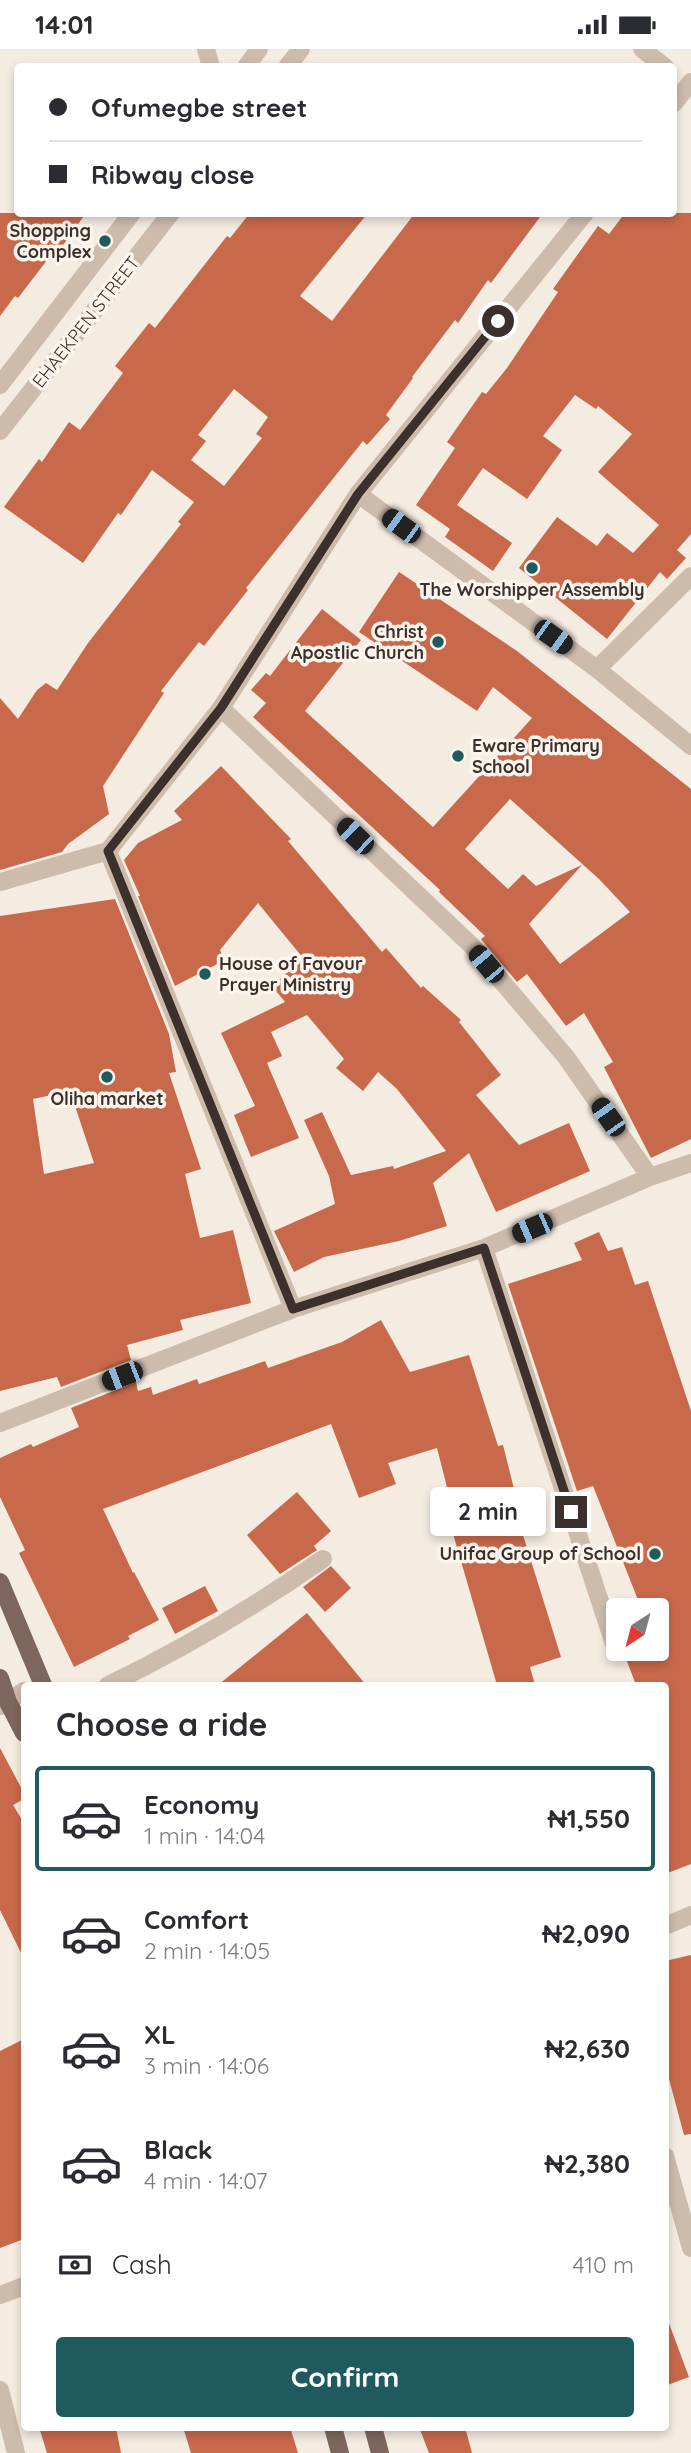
<!DOCTYPE html>
<meta charset="utf-8">
<style>
body{margin:0;font-family:Quicksand,sans-serif;background:#f2f2f3;color:#2b2b33;height:100vh;display:flex;flex-direction:column;font-size:26px;white-space:nowrap}
*{box-sizing:border-box;margin:0}
p{font-size:23px;color:#7c7c81}
.icon{flex:none;width:38px;height:38px;fill:none;stroke:currentColor;stroke-width:2;stroke-linecap:round;stroke-linejoin:round}
.map{position:relative;flex:1;overflow:hidden}
.panel{position:absolute;left:21px;top:1633px;width:648px;height:749px;display:flex;flex-direction:column;background:#fff;border-radius:7px;box-shadow:0 4px 10px #0003}
.panel>*{flex:none}
.hud{position:absolute;left:14px;top:14px;width:663px;height:154px;border-radius:7px;box-shadow:0 4px 10px #0003;display:grid;align-content:center;height:154px;padding:0 35px;background:#fff}
.needle{width:46px;rotate:216deg}
.fabs{position:absolute;left:606px;top:1549px;display:grid;gap:14px}
.fabs a{display:grid;place-items:center;width:63px;height:63px;border-radius:7px;background:#fff;box-shadow:0 4px 10px #0003;font-size:35px}
.end{position:absolute;width:32px;height:32px;margin:-16px;border:9px solid #3b302b;background:#fff;box-shadow:0 0 0 4px #fff}
.from{border-radius:50%}
.bubble{position:absolute;height:49px;border-radius:7px;background:#fff;box-shadow:0 4px 10px #0003;font-size:23px;font-weight:700;line-height:49px;text-align:center}
.car{position:absolute;width:21px;height:42px;margin:-21px -10px;border-radius:9px;box-shadow:0 0 5px 2px #0007;background:linear-gradient(#222 24%,#8ab4d8 0 40%,#222 0 76%,#8ab4d8 0 86%,#222 0)}
.hud b{display:flex;align-items:center;gap:24px;height:66px;font-size:26px}
.hud b+b{border-top:2px solid #e1e1e2}
.hud i{width:18px;height:18px;background:#2b2b33}
ul{padding:0;list-style:none}
li{display:flex;align-items:center;gap:21px;height:105px;margin:0 14px 10px;padding:0 21px;border:4px solid transparent;border-radius:7px}
li div{flex:1}
li b{display:block;font-size:26px}
li em{font-style:normal;font-weight:700}
li.active{border-color:#1f5a5e}
li>.icon{width:63px;height:63px;stroke-width:1.5}
h2{padding:0 35px;font-size:32px;line-height:84px}
.pay{display:flex;align-items:center;gap:18px;height:77px;padding:0 35px;font-size:26px}
.pay p{margin-inline-start:auto}
.cta{display:flex;gap:14px;margin-top:auto;padding:14px 35px}
.cta a{flex:1;height:80px;border-radius:7px;background:#1f5a5e;color:#fff;font-size:28px;font-weight:700;line-height:80px;text-align:center}
.status{display:flex;justify-content:space-between;align-items:center;height:49px;padding:0 35px;background:#fff;direction:ltr}
.status svg{height:19px;fill:currentColor}
.map>svg:first-child{display:block}
.building{fill:#c8694b;fill-rule:evenodd}
.lines{fill:none;stroke-linecap:round;stroke-linejoin:round}
.minor{stroke:#cdbbac;stroke-width:18}
.major{stroke:#7d675c;stroke-width:18}
.route{stroke:#3b302b;stroke-width:9}
.poi-dot{fill:#1f5a5e;stroke:#fbf5ee;stroke-width:2.5}
.labels{text-anchor:middle;stroke-width:7;stroke-linejoin:round;paint-order:stroke}
.poi-label{font-size:18px;font-weight:bold;fill:#3b302b;stroke:#fbf5ee;text-anchor:end}
.street-label{font-size:18px;fill:#3b302b;stroke:#fbf5ee}
</style>
<div class="status"><b>14:01</b><svg viewBox="0 0 49 12"><path d="M0 12V9h3v3zM5 12V6h3v6zM10 12V3h3v9zM15 12V0h3v12zM26 1h20v11H26zM47 4h2v5h-2z"/></svg></div>
<div class="map">
<svg width="691" height="2404" viewBox="0 0 691 2404">
<rect width="100%" height="100%" fill="#f4ebe1"/>
<path class="building" d="M0,164H86L54,209L51,206L18,249L15,247L0,267Z
M250,164H368L300,247L332,272L415,164H543L491,234L488,231L458,274L455,271L412,328L413,329L386,366L390,370L367,396L363,392L246,539L248,541L204,597L199,593L161,642L164,644L103,737L109,765L68,795L62,803L0,821V649L18,670L37,641L46,634L57,641L88,594L181,475L178,473L194,453L152,421L121,466L118,464L83,514L4,458L39,410L42,413L69,373L80,381L123,324L115,317L149,274L155,279L227,187L230,189ZM234,340L268,368L256,385L262,389L224,437L191,411L206,392L198,386Z
M625,164H691V485L677,501L686,509L667,530L660,523L607,590L519,519L557,468L597,497L607,484L633,504L659,476L598,423L632,385L598,357L596,360L575,346L543,387L562,401L527,450L483,419L457,456L512,494L493,522L445,488L450,480L416,456L455,399L447,393L482,343L486,345L507,319L558,243L553,240L598,177L609,185Z
M399,523L517,602L691,740V1090L651,1109L604,1018L613,1013L584,964L566,977L527,925L517,933L481,890L485,887L439,843L440,841L253,668L266,654L251,641L266,624L270,627L322,560L361,591L305,662L433,778L532,669L493,638L477,662L359,583ZM510,750L599,830L630,863L560,915L529,875L582,816L536,837L523,825L508,840L465,800Z
M221,717L291,790L288,792L382,903L386,899L421,939L423,937L461,971L459,973L501,1026L476,1046L519,1096L569,1074L590,1122L496,1163L469,1104L433,1134L447,1177L399,1192L324,1208L294,1223L274,1182L335,1155L329,1127L304,1071L322,1063L351,1126L393,1117L394,1120L446,1102L397,1040L378,1023L363,1042L336,1019L344,1010L307,966L271,983L282,1007L267,1014L299,1089L251,1108L234,1066L255,1057L221,984L285,953L272,937L303,909L258,854L220,901L225,911L175,937L138,847H140L124,811L138,794L182,771L174,762Z
M115,850L169,985L176,1023L169,1024L201,1120L185,1125L200,1189L233,1181L251,1254L180,1271L183,1281L127,1296L131,1311L61,1338L57,1328L0,1342V867ZM70,1042L94,1114L44,1125L33,1050Z
M599,1183L608,1202L622,1198L635,1236L648,1232L691,1362V1815L665,1825V1636H636L623,1602L624,1600H657L656,1561H642L593,1437L577,1442L508,1235L582,1211L574,1194Z
M381,1271L410,1323L469,1306L498,1397L503,1396L514,1440L509,1441L561,1608L530,1618L535,1636H497L447,1464L453,1462L437,1399L388,1414L396,1435L359,1449L331,1375L103,1460L133,1524L134,1523L159,1571L128,1587L130,1590L74,1618L19,1504L25,1501L0,1448V1409L31,1395L33,1398L79,1378L71,1359L136,1333L138,1342L151,1338L153,1346L197,1330L199,1335L265,1312L268,1319L342,1293Z
M297,1443L331,1482L314,1497L317,1501L280,1525L247,1486Z
M331,1517L351,1539L325,1563L303,1538Z
M205,1537L218,1562L175,1585L162,1559Z
M307,1564L366,1636H218Z
M0,1699L24,1744V1750L13,1756L24,1774V1910L0,1861Z
M691,1906V2085L684,2086L665,2015V1912Z
M24,1990V2190L0,2199V2002Z
M665,2269H667L689,2328L665,2337Z
M39,2378H116L121,2404H47Z
M183,2378H290L298,2404H191Z
M419,2378H465L472,2404H429Z"/>
<g class="lines">
<path class="minor" d="M206,0L211,18
M642,0L665,18
M246,18L259,0
M287,18L301,0
M674,54L691,33
M0,336L132,164
M0,382L171,164
M358,445L597,620L691,697
M597,620L691,527
M221,659L471,896L566,1008L650,1128
M108,802L293,1260
M0,833L108,802L221,659L358,445L585,164
M484,1199L614,1595
M0,1374L293,1260L484,1199L650,1128L691,1114
M108,1636C183,1600 254,1558 323,1510
M0,1657L24,1642
M665,1877L691,1866
M665,2107L691,2199
M0,2246L24,2237
M0,2341L16,2404"/>
<path class="major" d="M0,1533L43,1636
M0,1629L8,1653L24,1684
M333,2378L340,2404
M373,2378L380,2404"/>
</g>
<g class="lines">
<path class="route" d="M498,272L358,445L221,659L108,802L293,1260L484,1199L571,1463"/>
</g>
<g class="poi-dot">
<circle cx="105" cy="192" r="7"/>
<circle cx="532" cy="519" r="7"/>
<circle cx="438" cy="593" r="7"/>
<circle cx="458" cy="707" r="7"/>
<circle cx="205" cy="925" r="7"/>
<circle cx="107" cy="1028" r="7"/>
<circle cx="655" cy="1505" r="7"/>
</g>
<g class="labels">
<g class="poi-label">
<text x="91" y="188">Shopping<tspan x="91" dy="21">Complex</tspan></text>
<text x="532" y="547" text-anchor="middle">The Worshipper Assembly</text>
<text x="424" y="589">Christ<tspan x="424" dy="21">Apostlic Church</tspan></text>
<text x="472" y="703" text-anchor="start">Eware Primary<tspan x="472" dy="21">School</tspan></text>
<text x="219" y="921" text-anchor="start">House of Favour<tspan x="219" dy="21">Prayer Ministry</tspan></text>
<text x="107" y="1056" text-anchor="middle">Oliha market</text>
<text x="641" y="1511">Unifac Group of School</text>
</g>
<g class="street-label">
<text transform="translate(86 273) rotate(-52)" y="6">EHAEKPEN STREET</text>
</g>
</g>
</svg>
<div class="fabs">
<a><svg class="needle" viewBox="-14 -14 28 28"><path d="M0-13l5 13h-10z" fill="#e53935"/><path d="M0 13l5-13h-10z" fill="#7c7c81"/></svg></a>
</div>
<i class="end from" style="left:498px;top:272px"></i>
<i class="end" style="left:571px;top:1463px"></i>
<div class="bubble" style="left:430px;top:1438px;width:116px">2 min</div>
<i class="car" style="left:401px;top:477px;rotate:306deg"></i>
<i class="car" style="left:553px;top:588px;rotate:126deg"></i>
<i class="car" style="left:355px;top:787px;rotate:314deg"></i>
<i class="car" style="left:486px;top:915px;rotate:320deg"></i>
<i class="car" style="left:608px;top:1068px;rotate:325deg"></i>
<i class="car" style="left:532px;top:1179px;rotate:247deg"></i>
<i class="car" style="left:122px;top:1327px;rotate:249deg"></i>
<div class="hud">
<b><i class="from"></i>Ofumegbe street</b>
<b><i></i>Ribway close</b>
</div>
<section class="panel">
<h2>Choose a ride</h2>
<ul>
<li class="active"><svg class="icon" aria-label="car" viewBox="0 0 24 24"><path d="M5 17H2v-5l4-1 3-4h7l3 4 3 1v5h-3M9 17h6M6 11h13"/><circle cx="7" cy="17" r="2"/><circle cx="17" cy="17" r="2"/></svg><div><b>Economy</b><p>1 min · 14:04</p></div><em>₦1,550</em></li>
<li><svg class="icon" aria-label="car" viewBox="0 0 24 24"><path d="M5 17H2v-5l4-1 3-4h7l3 4 3 1v5h-3M9 17h6M6 11h13"/><circle cx="7" cy="17" r="2"/><circle cx="17" cy="17" r="2"/></svg><div><b>Comfort</b><p>2 min · 14:05</p></div><em>₦2,090</em></li>
<li><svg class="icon" aria-label="car" viewBox="0 0 24 24"><path d="M5 17H2v-5l4-1 3-4h7l3 4 3 1v5h-3M9 17h6M6 11h13"/><circle cx="7" cy="17" r="2"/><circle cx="17" cy="17" r="2"/></svg><div><b>XL</b><p>3 min · 14:06</p></div><em>₦2,630</em></li>
<li><svg class="icon" aria-label="car" viewBox="0 0 24 24"><path d="M5 17H2v-5l4-1 3-4h7l3 4 3 1v5h-3M9 17h6M6 11h13"/><circle cx="7" cy="17" r="2"/><circle cx="17" cy="17" r="2"/></svg><div><b>Black</b><p>4 min · 14:07</p></div><em>₦2,380</em></li>
</ul>
<div class="pay"><svg class="icon" aria-label="cash" viewBox="0 0 24 24"><path d="M3 7h18v10H3z"/><circle cx="12" cy="12" r="2"/></svg>Cash<p>410 m</p></div>
<div class="cta"><a>Confirm</a></div>
</section>
</div>
